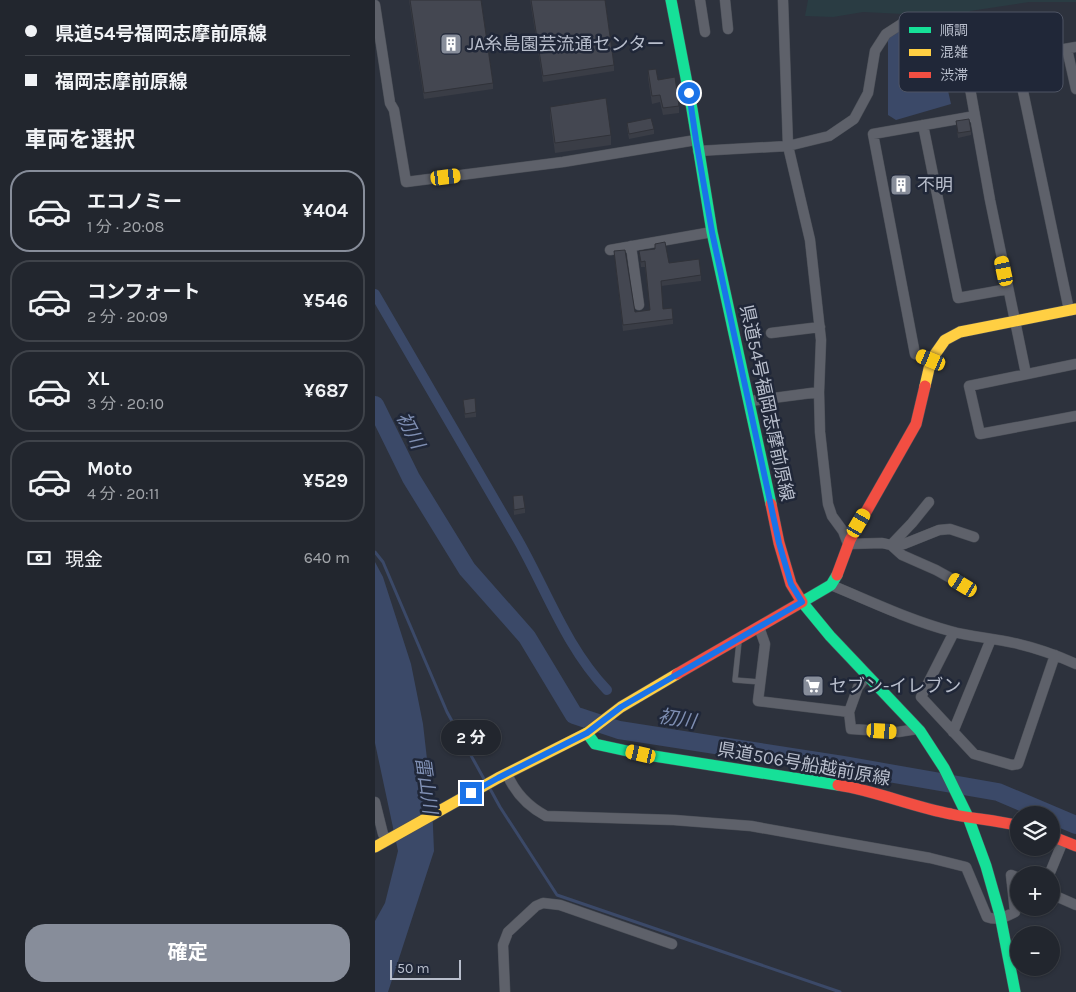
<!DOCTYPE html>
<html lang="ja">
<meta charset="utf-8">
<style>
body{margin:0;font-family:Karla,"Noto Sans JP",sans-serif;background:#2a2e36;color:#f1f3f6;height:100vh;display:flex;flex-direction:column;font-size:19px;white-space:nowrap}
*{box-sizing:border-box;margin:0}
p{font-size:16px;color:#a2a5aa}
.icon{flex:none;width:28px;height:28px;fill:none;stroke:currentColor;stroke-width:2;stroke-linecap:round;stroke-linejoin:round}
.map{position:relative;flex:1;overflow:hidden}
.details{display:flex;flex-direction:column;background:#22262e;width:375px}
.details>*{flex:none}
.guide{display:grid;align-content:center;height:110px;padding:0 25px;background:#22262e}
.controls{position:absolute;left:635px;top:806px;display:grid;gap:10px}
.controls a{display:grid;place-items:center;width:50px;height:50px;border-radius:50%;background:#22262e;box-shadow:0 1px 4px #0004,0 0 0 1px #3f434a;font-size:25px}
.scale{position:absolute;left:15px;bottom:12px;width:71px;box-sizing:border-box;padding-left:5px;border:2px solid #b8becc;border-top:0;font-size:14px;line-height:18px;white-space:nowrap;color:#b8becc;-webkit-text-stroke:4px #202738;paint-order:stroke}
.end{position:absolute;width:22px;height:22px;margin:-11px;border:6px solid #1a73e8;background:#fff;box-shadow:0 0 0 2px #fff}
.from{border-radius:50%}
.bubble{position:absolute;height:35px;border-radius:18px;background:#22262e;box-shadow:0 1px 4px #0004,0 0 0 1px #3f434a;font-size:16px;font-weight:700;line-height:35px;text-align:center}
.car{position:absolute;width:15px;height:30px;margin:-15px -8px;border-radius:6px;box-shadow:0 0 4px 1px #0007;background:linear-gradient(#f5c518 24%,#345 0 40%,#f5c518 0 76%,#345 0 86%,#f5c518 0)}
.guide b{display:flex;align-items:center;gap:18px;height:48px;font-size:19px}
.guide b+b{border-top:1px solid #3f434a}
.guide i{width:12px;height:12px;background:#f1f3f6}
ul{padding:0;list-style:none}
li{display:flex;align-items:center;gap:15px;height:82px;margin:0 10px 8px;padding:0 15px;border:2px solid #3f434a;border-radius:20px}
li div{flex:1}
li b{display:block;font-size:19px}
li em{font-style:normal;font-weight:700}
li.active{border-color:#878d9a}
li>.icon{width:45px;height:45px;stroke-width:1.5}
h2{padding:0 25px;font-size:22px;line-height:60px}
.pay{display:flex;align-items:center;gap:12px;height:55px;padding:0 25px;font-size:19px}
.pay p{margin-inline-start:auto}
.button{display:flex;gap:10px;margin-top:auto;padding:10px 25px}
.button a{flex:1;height:58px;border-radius:20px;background:#878d9a;color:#fff;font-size:20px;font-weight:700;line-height:58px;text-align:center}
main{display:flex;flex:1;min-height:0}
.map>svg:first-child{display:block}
.green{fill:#2a3c43}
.water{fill:#3b4968}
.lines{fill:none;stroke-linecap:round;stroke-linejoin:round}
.stream{stroke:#3b4968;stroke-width:3}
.canal{stroke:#3b4968;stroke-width:10}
.river{stroke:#3b4968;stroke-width:18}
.lane-casing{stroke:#4b4f57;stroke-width:6}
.street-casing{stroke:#4b4f57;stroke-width:11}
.fast-casing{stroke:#4b4f57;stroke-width:12}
.slow-casing{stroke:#4b4f57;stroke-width:12}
.jam-casing{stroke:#4b4f57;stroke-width:12}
.lane{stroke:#5e616a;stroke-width:5}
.street{stroke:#5e616a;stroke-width:10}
.fast{stroke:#16e098;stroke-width:11}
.slow{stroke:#ffcf43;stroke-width:11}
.jam{stroke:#f24e42;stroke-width:11}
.wall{fill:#3a3d46}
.building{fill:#444751;stroke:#303239}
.route{stroke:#1a73e8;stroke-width:6}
.labels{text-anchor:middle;stroke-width:5;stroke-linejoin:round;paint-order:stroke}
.poi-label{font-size:18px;fill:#b8becc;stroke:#202738;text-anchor:start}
.street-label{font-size:18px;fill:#b8becc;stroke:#202738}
.water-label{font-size:19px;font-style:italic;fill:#7f8fb3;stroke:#202738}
.key{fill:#202738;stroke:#4e5464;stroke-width:1}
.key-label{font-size:14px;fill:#b8becc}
</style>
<main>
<section class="details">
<div class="guide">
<b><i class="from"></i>県道54号福岡志摩前原線</b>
<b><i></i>福岡志摩前原線</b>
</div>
<h2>車両を選択</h2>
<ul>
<li class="active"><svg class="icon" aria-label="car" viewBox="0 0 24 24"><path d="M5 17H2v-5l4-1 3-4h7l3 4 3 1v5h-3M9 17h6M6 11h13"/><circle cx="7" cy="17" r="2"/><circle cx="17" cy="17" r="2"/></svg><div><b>エコノミー</b><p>1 分 · 20:08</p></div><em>¥404</em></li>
<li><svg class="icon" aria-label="car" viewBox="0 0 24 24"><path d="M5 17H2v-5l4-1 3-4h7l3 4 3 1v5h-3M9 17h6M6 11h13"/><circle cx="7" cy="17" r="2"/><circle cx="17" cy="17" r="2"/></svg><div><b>コンフォート</b><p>2 分 · 20:09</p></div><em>¥546</em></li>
<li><svg class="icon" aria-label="car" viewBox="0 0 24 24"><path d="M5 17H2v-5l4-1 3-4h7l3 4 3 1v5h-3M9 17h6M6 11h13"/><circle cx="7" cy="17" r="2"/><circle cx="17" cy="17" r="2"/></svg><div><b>XL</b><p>3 分 · 20:10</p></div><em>¥687</em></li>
<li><svg class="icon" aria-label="car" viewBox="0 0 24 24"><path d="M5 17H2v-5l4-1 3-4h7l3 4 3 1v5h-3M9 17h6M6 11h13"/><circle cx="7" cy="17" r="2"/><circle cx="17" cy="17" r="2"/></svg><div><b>Moto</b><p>4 分 · 20:11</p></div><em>¥529</em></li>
</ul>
<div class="pay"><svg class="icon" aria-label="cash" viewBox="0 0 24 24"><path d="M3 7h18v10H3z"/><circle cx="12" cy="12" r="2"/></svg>現金<p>640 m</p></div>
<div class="button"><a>確定</a></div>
</section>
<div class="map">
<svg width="701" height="992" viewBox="0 0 701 992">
<rect width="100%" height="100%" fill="#2d323d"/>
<path class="green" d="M433,0H701V2H654L595,11L586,29H577L561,21L528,14L488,12L458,17L430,16Z"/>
<path class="water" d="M537,26C548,31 558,35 563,46L576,104L521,120L513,115V39L523,29Z
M0,562L8,577L36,664L48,724L57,803L59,851L13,992H0V921L10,903L23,851L0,743Z"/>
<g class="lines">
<path class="stream" d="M0,552L8,562L72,712L109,779
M114,787L125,807L182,895L465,992"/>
<path class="canal" d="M0,294C47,376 95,458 143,540C172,591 191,647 232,690"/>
<path class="river" d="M0,405L36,478L92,569L152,637L199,715L244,730L468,765L623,792L701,825"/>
<g class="lane-casing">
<path id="lane" d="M364,642L360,680L385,682"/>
</g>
<g class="street-casing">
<path id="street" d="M325,0L330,32
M350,0L353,29
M408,0L413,146L435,240L446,340L444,392L445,432L453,504L457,516L468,531L473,544L507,543L516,545L527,555L561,570L588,585
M0,5L15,103L19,110L31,182L188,162L321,140
M692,49L701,89
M641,58L694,310
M591,66L701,47
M548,125L583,298L633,289
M323,151L413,146L454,136L479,119L493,93L500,51L511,34L528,23H544L568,28L582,46L591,66L615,200L651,374
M256,246L264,305
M235,250L337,232
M396,333L445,327
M556,360L540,354L498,134L600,116
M701,364L594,386L605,434L701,416
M375,401L444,392
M516,545L529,544L564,530L575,529L599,537
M516,545L537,523L554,502
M456,585C495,601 534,620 575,631C596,637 618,638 639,643C661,648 681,655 701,664
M384,627L390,644L383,701L474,712L483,687L491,677
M579,632L546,697L599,754L637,765L643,764L680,655
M474,712L476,729L523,732L542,729
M578,732L616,639
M132,774C140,793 152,806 171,816L299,820L376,826L555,858L591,867L612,917C623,921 630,917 640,912L636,875L644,878
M0,802L8,834L12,839
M674,875L688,841
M676,894L701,905
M130,992L128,945L133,932L161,906L168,903L185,905L297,944"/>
</g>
<g class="fast-casing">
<path id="fast" d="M296,0L317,109L337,232L396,504
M462,575L456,585L427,602L455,636L545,731L569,768L593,817L611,866L625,915L640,992
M212,733L220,744L266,754L463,785"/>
</g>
<g class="slow-casing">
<path id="slow" d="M550,386L556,360L570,340L585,332L701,309
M0,847L123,778L212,733L246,707L302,674"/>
</g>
<g class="jam-casing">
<path id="jam" d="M462,575L475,540L541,424L550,386
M302,674L427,602L416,584L404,543L396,504
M463,785C502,791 538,807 576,814C598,819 621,820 644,826
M676,836L701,846"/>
</g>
<use href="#lane" class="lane"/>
<use href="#street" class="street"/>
<use href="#fast" class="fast"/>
<use href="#slow" class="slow"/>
<use href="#jam" class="jam"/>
</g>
<path class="wall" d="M34,0H106L118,83V89L49,99Z
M155,0H230L239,65V71L168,82Z
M273,70L283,80L304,106V113L288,115L285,102L277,104L273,78Z
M175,107L236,135V145L180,153L175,116Z
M581,121L596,131V135L583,138Z
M252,123L279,129V134L254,139L252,128Z
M519,174L534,187V192L522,193L519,179Z
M280,244L294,263L326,275V281L286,286L288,309L298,319V324L248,331L239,251L260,312L275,310L270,267H266L264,251L280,249Z
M88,400L101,412V417L90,418Z
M138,496L150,508V513L139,515Z"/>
<path class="building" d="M35,0H106L118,83L49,93Z
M156,0H230L239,65L168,76Z
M281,69L283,80L300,77L304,106L288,108L285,95L277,96L273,70Z
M231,98L236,135L180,143L175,107Z
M276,118L279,129L254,134L252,123Z
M594,119L596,131L583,133L581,121Z
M530,173L534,187L522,189L519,174Z
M290,242L294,263L324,259L326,275L286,281L288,309L297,308L298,319L248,325L239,251L250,250L260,312L275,310L270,261L266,262L264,251L280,249V244Z
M100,398L101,412L90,414L88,400Z
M148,495L150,508L139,510L138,496Z"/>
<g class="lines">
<path class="route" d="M96,793L123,778L212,733L246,707L427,602L416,584L404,543L337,232L321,140L314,93"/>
</g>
<defs>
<g id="building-square" transform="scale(1.125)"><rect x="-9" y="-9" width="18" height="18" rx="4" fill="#878d9a" stroke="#202738"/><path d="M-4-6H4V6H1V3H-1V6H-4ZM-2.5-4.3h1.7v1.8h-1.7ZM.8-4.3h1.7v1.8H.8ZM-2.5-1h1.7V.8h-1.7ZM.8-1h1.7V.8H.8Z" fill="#fff"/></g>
<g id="supermarket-square" transform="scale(1.125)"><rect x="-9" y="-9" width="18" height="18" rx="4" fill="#878d9a" stroke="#202738"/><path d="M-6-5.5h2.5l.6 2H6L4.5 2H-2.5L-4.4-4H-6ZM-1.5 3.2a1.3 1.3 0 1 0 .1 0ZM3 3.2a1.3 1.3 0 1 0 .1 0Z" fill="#fff"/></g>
</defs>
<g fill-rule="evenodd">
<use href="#building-square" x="76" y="44"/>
<use href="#building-square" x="526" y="185"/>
<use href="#supermarket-square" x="438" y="686"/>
</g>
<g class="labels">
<g class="poi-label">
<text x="92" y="50">JA糸島園芸流通センター</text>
<text x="542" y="191">不明</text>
<text x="454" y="692">セブン-イレブン</text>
</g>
<g class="street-label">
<text transform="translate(392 403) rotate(78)" y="6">県道54号福岡志摩前原線</text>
<text transform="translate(429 764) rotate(10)" y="6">県道506号船越前原線</text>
</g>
<g class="water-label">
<text transform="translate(36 430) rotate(63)" y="7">初川</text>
<text transform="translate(302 718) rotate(9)" y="7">初川</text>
<text transform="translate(52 785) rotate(82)" y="7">雷山川</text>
</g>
</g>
<rect x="524" y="12" width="164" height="80" rx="8" class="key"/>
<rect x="534" y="27" width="22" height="6" fill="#16e098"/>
<rect x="534" y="49" width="22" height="7" fill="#ffcf43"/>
<rect x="534" y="72" width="22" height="6" fill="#f24e42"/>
<g class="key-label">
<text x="565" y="35">順調</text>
<text x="565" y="57">混雑</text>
<text x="565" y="80">渋滞</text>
</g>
</svg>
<div class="controls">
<a><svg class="icon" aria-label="layers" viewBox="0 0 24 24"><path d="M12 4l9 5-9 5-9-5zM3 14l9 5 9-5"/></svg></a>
<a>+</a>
<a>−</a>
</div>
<div class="scale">50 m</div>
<i class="end from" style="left:314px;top:93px"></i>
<i class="end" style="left:96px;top:793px"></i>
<div class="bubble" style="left:66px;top:720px;width:60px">2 分</div>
<i class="car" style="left:71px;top:177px;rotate:83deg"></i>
<i class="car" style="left:629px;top:271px;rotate:348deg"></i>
<i class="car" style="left:556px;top:360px;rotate:292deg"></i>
<i class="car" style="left:484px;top:523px;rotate:30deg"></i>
<i class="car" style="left:588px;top:585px;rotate:301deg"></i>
<i class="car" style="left:507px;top:731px;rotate:93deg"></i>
<i class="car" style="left:266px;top:754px;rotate:283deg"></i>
</div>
</main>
